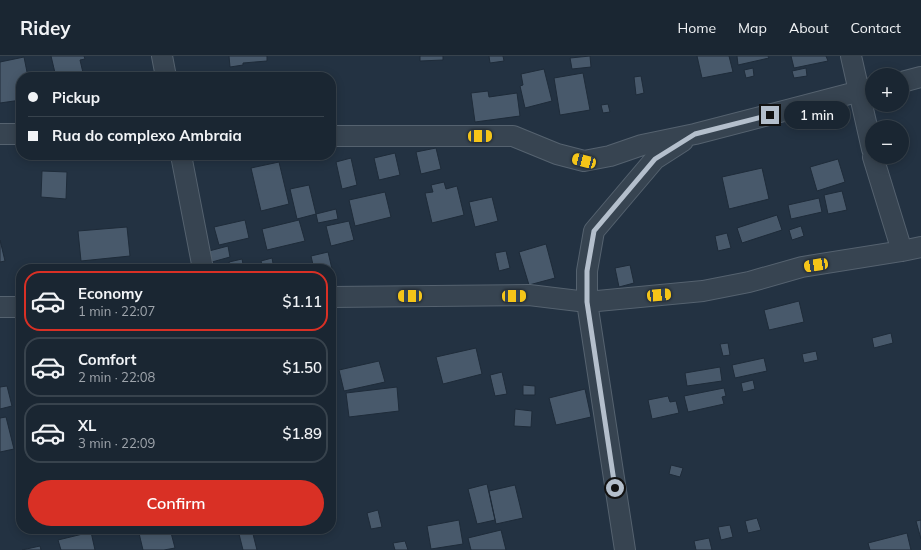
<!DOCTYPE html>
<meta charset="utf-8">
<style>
body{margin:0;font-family:Mulish,sans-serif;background:#232e3a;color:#f1f3f6;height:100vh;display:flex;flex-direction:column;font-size:15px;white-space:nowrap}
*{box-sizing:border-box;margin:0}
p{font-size:13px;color:#9fa5ac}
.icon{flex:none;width:22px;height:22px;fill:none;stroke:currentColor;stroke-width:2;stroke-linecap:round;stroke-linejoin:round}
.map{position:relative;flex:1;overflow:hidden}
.drawer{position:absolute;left:16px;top:208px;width:320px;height:270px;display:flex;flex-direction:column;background:#1a2632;border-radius:16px;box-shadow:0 2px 10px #0003,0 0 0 1px #38434d}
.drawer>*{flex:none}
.banner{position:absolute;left:16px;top:16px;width:320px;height:88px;border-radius:16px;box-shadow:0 2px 10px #0003,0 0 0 1px #38434d;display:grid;align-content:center;height:88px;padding:0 12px;background:#1a2632}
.tools{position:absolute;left:865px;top:12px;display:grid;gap:8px}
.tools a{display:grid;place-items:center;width:44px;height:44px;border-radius:50%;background:#1a2632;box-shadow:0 2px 10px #0003,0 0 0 1px #38434d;font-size:20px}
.end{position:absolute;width:18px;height:18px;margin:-9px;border:5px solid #b4bfcc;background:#111;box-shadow:0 0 0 2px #111}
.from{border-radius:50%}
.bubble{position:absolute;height:28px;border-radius:14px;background:#1a2632;box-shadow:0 2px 10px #0003,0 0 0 1px #38434d;font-size:13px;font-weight:600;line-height:28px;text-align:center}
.car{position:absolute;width:12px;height:24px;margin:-12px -6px;border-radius:5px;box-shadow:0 0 3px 1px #0007;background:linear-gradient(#f5c518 24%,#345 0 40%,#f5c518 0 76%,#345 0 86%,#f5c518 0)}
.banner b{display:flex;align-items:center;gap:14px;height:38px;font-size:15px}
.banner b+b{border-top:1px solid #38434d}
.banner i{width:10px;height:10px;background:#f1f3f6}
ul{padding:7px 0 0;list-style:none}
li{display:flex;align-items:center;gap:12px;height:60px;margin:0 8px 6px;padding:0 4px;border:2px solid #38434d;border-radius:16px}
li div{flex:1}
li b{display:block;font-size:15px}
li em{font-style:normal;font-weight:600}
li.current{border-color:#d93025}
li>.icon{width:36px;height:36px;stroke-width:1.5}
.primary-button{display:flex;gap:8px;margin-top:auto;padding:8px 12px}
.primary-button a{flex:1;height:46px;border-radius:24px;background:#d93025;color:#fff;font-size:16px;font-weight:600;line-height:46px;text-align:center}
header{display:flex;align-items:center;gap:24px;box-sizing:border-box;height:56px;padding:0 20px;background:#1a2632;border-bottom:1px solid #38434d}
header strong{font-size:19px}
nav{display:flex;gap:22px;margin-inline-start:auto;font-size:14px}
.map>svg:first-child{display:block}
.building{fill:#48596b;stroke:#1e2b39}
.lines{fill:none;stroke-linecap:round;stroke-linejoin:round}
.minor-casing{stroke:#55626f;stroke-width:22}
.minor{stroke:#374451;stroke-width:20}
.route{stroke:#b4bfcc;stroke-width:5}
</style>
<header>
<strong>Ridey</strong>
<nav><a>Home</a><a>Map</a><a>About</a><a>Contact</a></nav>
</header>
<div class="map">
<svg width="921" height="494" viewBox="0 0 921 494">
<rect width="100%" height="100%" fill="#233242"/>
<path class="building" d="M51,0H84L85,3L80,4L84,21H56Z
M229,0H267V5L243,7V9L230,11Z
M420,0H443V4L420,5Z
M489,0H503L504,5L490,7Z
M590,0L591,11L572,13L570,2Z
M697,0H729L733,16L702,22Z
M737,0H768L769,2L738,9Z
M791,0H826L828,5L794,12Z
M24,1L28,21H21V44L0,47V6Z
M753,12L754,20L746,22L744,14Z
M806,12L807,20L794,22L792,15Z
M544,13L552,45L525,52L520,30L523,29L521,18Z
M583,17L590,54L560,59L554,22Z
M641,20L644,37L636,39L634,21Z
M488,35L489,41L517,37L520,60L475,66L471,37Z
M608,48L610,56L603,57L601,49Z
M436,92L441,113L421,118L416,96Z
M395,97L400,119L379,124L374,102Z
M351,102L357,129L342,133L336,106Z
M838,103L845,126L817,135L810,111Z
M279,106L289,148L261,155L251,112Z
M762,112L769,143L729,153L722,121Z
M42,115L67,116L66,143L41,141Z
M444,126L446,133L457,130L464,159L432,167L425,137L433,136L431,129Z
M309,129L316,158L297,163L290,133Z
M842,135L847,154L828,158L824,139Z
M385,136L391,161L355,170L349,144Z
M492,141L498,165L475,171L469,146Z
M819,142L822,156L791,163L788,149Z
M336,153L338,163L318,167L316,158Z
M777,159L782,174L742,187L737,172Z
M245,164L249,182L219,189L214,171Z
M299,164L305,185L267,194L262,173Z
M349,165L354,184L331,190L326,170Z
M801,170L804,180L792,184L789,174Z
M127,171L130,200L81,205L78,175Z
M727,177L731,192L718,195L715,180Z
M0,184L5,205L0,206Z
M546,188L555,222L529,229L519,196Z
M228,190L230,201L212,206L209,195Z
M506,195L510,212L499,215L495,197Z
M328,196L332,213H314L311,200Z
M272,202L274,213H263L261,205Z
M242,203L244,213H231L229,206Z
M630,209L634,227L619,231L615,212Z
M799,245L804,266L769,274L764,254Z
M891,277L893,287L874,292L872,282Z
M728,287L730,299L723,300L720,288Z
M476,292L482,318L443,328L436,301Z
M816,295L818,304L804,307L802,298Z
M764,302L767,315L735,322L732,309Z
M379,305L385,326L344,335L339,314Z
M720,311L722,325L687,330L685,317Z
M502,316L507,338L495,340L490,319Z
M753,324L755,333L743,336L741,327Z
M523,329L535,330V339H523Z
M7,330L12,350L0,353V331Z
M397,331L399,355L349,361L346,337Z
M724,332L726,340L722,341L724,348L688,356L684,340Z
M585,333L591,361L556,369L549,342Z
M668,340L670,346L676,345L679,357L652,363L648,344Z
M515,353L532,355L531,371L514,370Z
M6,361L14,393L0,396V362Z
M671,409L683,412L680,421L669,418Z
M487,428L495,464L477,468L468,433Z
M515,429L523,462L496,468L489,435Z
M378,454L382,471L371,473L367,457Z
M757,462L761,474L748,477L745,465Z
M459,464L463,488L431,493L427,470Z
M921,464V483L916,465Z
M730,469L733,481L721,484L718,471Z
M138,473H170L175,492L164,494H143Z
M252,474L257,494H243L239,478Z
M501,474L506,494H471L468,482Z
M91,476L95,494H61L58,484Z
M907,477L911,494H870L868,487Z
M709,482L712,494H696L694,485Z
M405,485L408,494H395L393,487Z
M40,490L41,494H22Z"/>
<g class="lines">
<g class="minor-casing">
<path id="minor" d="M162,0L166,21
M851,0L872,93
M902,26L921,21
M0,78H21
M331,80H513L557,98L584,105L610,100L642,89L695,78L872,32
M181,99L203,213
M873,101L902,195
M331,241L529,239L587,246L703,235L749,226L802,211L902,195L921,191
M0,251H21
M625,494L587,246V215L594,175L655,103L683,85"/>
</g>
<use href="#minor" class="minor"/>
</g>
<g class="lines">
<path class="route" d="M615,432L587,246V215L594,175L655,103L695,78L770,59"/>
</g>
</svg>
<div class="tools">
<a>+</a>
<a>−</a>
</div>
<i class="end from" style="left:615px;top:432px"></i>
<i class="end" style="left:770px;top:59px"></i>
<div class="bubble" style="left:784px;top:45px;width:66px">1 min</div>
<i class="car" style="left:480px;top:80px;rotate:89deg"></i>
<i class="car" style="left:584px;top:105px;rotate:285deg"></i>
<i class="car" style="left:816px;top:209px;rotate:261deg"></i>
<i class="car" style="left:659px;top:239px;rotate:85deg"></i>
<i class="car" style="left:410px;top:240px;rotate:270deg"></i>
<i class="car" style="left:514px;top:240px;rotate:89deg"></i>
<div class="banner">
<b><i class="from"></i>Pickup</b>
<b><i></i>Rua do complexo Ambraia</b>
</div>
<section class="drawer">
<ul>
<li class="current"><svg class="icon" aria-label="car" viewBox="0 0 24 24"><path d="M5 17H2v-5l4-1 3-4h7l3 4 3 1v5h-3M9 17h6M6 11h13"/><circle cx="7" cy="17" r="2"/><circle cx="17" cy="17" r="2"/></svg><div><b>Economy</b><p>1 min · 22:07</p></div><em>$1.11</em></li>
<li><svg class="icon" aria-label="car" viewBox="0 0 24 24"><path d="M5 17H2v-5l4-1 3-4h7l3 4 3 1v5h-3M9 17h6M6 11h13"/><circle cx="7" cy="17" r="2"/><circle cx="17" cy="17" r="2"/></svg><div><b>Comfort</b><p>2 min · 22:08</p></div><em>$1.50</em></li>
<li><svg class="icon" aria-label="car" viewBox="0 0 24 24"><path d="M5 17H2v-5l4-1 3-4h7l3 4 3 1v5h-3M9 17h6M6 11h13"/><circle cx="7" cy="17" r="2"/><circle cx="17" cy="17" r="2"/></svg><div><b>XL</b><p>3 min · 22:09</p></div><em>$1.89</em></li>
</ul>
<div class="primary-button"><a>Confirm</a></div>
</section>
</div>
